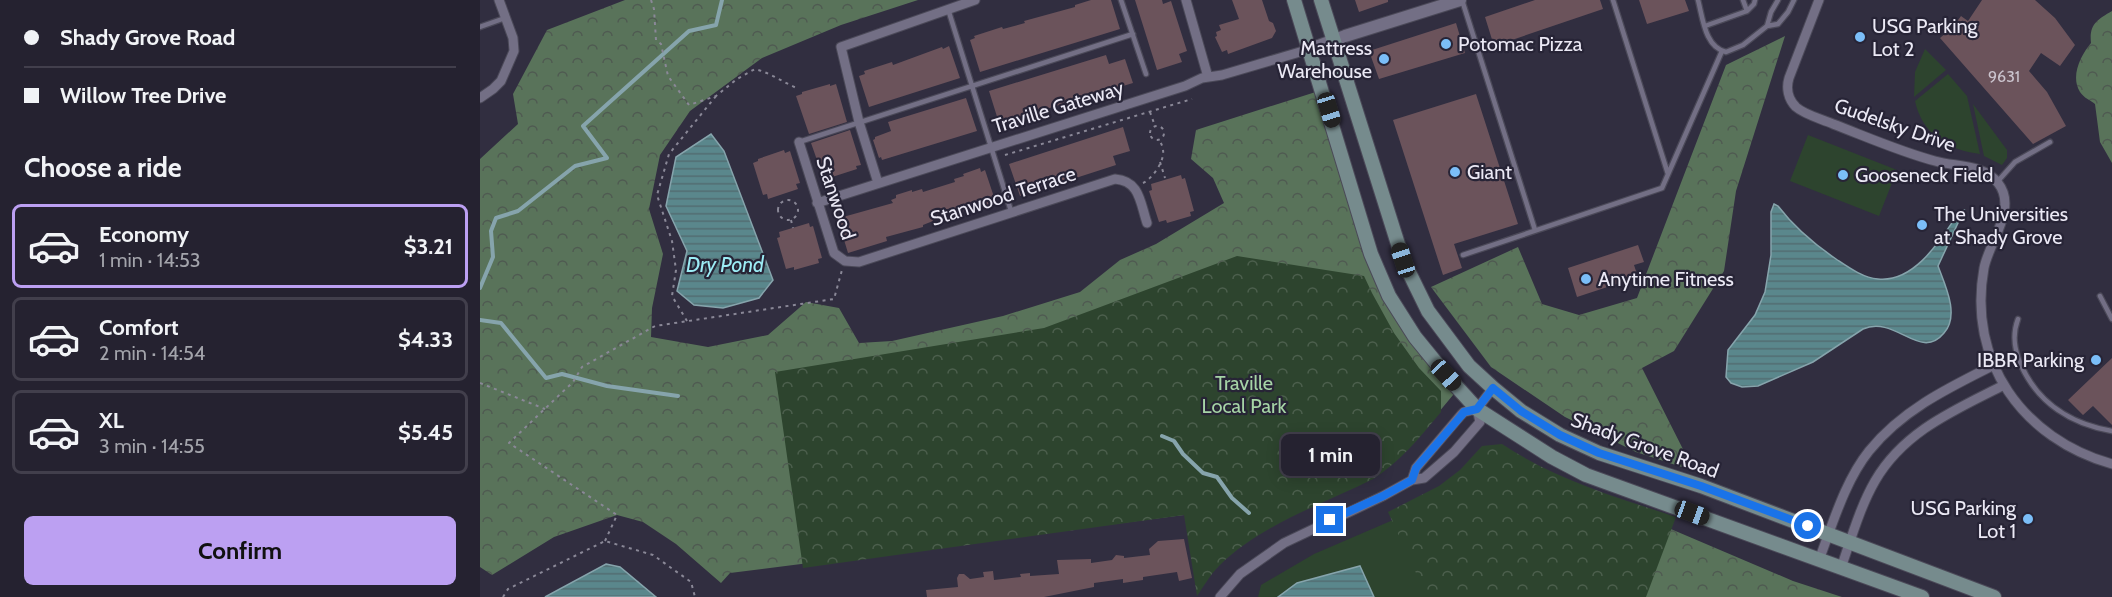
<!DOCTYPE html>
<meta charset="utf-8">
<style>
body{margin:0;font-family:Cabin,sans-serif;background:#2d2a38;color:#f1f3f6;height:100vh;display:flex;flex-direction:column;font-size:22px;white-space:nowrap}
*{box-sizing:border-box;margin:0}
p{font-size:20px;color:#a3a4ab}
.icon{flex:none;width:33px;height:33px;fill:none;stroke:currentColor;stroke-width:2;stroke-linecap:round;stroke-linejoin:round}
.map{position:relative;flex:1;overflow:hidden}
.panel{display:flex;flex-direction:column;background:#252230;width:480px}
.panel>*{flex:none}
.hud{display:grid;align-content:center;height:132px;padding:0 24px;background:#252230}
.end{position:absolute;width:27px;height:27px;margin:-14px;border:8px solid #1a73e8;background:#fff;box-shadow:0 0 0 3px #fff}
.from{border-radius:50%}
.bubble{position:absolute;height:42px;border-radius:9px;background:#252230;box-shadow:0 3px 15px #0003,0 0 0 2px #423f4c;font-size:20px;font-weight:700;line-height:42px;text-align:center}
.car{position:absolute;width:18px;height:36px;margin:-18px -9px;border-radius:8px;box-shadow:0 0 4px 2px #0007;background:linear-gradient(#222 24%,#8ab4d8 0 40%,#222 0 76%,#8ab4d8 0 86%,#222 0)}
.hud b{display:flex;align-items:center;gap:21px;height:57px;font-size:22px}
.hud b+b{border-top:2px solid #423f4c}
.hud i{width:15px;height:15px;background:#f1f3f6}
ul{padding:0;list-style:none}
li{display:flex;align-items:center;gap:18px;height:84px;margin:0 12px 9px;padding:0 12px;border:3px solid #423f4c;border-radius:9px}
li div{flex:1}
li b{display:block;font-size:22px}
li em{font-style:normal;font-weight:700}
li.active{border-color:#bca0f2}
li>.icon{width:54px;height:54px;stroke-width:1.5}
h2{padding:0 24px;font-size:27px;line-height:72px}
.cta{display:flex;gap:12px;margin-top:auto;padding:12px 24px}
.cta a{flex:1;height:69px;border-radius:9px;background:#bca0f2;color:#111;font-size:24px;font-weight:700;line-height:69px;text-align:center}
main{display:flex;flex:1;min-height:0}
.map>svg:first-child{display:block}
.grass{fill:#2d442e}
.forest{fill:url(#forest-crowns)}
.park{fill:url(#park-crowns)}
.water{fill:url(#water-rules);stroke:#86a4ac;stroke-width:1.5}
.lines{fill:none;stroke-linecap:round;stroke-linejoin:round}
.stream{stroke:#86a4ac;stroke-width:4}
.building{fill:#6b535b}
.service-casing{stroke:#4b4958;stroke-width:7}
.minor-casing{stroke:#4b4958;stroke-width:11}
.tertiary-casing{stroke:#4b4958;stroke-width:14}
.secondary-casing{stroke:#4b4958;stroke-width:16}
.path{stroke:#8a8897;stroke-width:2;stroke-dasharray:3 4.5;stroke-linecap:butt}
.service{stroke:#736f85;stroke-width:4.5}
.minor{stroke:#736f85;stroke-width:9}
.tertiary{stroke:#736f85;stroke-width:12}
.secondary{stroke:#768b8d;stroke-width:14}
.route{stroke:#1a73e8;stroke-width:8}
.poi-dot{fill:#7bbef8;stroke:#272436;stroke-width:2}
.labels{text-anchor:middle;stroke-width:4.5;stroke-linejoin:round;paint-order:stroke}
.number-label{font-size:16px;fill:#cbc4ce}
.poi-label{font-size:20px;fill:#ebe9f5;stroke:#272436;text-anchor:start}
.street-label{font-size:20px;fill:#ebe9f5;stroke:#272436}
.park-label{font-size:20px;fill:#a6d4a6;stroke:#272436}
.water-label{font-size:21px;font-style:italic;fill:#9dedf6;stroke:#272436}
</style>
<main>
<section class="panel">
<div class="hud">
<b><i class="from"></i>Shady Grove Road</b>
<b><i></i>Willow Tree Drive</b>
</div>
<h2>Choose a ride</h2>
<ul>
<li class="active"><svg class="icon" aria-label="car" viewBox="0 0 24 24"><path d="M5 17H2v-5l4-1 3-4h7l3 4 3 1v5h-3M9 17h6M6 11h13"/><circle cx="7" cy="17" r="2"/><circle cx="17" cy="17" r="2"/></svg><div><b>Economy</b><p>1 min · 14:53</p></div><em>$3.21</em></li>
<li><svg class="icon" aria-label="car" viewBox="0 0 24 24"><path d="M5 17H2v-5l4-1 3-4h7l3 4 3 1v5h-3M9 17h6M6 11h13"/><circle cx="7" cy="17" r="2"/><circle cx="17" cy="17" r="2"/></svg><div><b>Comfort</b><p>2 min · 14:54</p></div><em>$4.33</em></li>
<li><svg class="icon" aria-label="car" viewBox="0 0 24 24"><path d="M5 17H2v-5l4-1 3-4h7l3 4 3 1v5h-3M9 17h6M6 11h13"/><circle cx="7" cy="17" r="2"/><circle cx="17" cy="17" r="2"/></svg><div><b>XL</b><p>3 min · 14:55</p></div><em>$5.45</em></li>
</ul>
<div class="cta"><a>Confirm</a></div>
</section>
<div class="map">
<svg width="1632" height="597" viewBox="0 0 1632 597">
<defs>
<pattern id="forest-crowns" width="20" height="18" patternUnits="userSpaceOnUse" patternTransform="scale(1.5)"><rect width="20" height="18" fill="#59735a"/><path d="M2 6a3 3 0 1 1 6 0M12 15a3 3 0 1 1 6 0" fill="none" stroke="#4f5a51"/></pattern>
<pattern id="park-crowns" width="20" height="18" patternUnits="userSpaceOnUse" patternTransform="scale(1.5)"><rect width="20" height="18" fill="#2d442e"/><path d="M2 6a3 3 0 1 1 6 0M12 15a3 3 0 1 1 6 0" fill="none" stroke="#4c5f4d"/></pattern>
<pattern id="water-rules" width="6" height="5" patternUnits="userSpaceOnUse" patternTransform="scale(1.5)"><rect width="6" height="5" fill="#5a878c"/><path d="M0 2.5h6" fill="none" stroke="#526d72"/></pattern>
</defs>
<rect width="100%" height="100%" fill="#312e40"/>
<path class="grass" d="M1445,49L1466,70L1434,97L1435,72Z
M1468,74L1487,96L1500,154C1468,150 1442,134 1435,101Z
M1493,104L1527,150V158L1522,165L1504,156Z
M1328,135L1417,170L1399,216L1310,181Z
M920,517L1154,597H894L880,566L817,583L798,597H778L781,585L834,554Z"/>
<path class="forest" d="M145,0H438L361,25L282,58L210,111L180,155L169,209L183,254L172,308L171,337L228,347L288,335L326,302L359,308L379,343L412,341L523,316L600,292L640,260L676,244L744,203L733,178L711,159L716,130L842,90L909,295L978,389L939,436L704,515L250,573L241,583L196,544L163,522L137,515L74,537L12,575L0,567V159L38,124L33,94L67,30Z
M1632,11V163L1620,142L1615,104C1610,100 1604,98 1600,92C1590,76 1601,55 1611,43C1609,24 1617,20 1632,11Z
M1305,36L1256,191L1244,271L1194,351L1162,368L1214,471L1156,452L1085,417L1011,367L951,287L1038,247L1062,304L1099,315L1157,298L1246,65Z
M1172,521L1313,581L1362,597H1154Z"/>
<path class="park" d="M757,256L884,276L892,293L914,333L939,368L961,391V412C940,437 921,461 893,479C841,505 780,525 739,566C730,575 724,586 717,596L704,515L323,568L295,372L564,328Z
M1022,444C1076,480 1136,497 1196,517L1166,597H947L908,512L959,486L980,470L1002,446Z"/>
<path class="water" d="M231,134L244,151L293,280L279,298L243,308L214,305L197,291L207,251L186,206L196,157Z
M1294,204L1298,206C1314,227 1334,244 1356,259C1368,267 1383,278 1398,279C1436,283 1462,237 1480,211L1484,210L1458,266C1465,285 1480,315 1464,333C1440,362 1416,315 1383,329L1333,362L1278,386L1262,387L1251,383L1246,377L1248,350L1275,315L1285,292L1291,255V212Z
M126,564L140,567L176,597H65Z
M880,566L894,597H798L817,583Z"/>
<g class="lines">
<path class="stream" d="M0,288L13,257L11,231L16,218L38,211L95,166L127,158L103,126L209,31L236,25L242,0
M0,320L21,323L66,378L82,374L127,386L198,396
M682,436L694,441L703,454L723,473L737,477L752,498L769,513"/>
</g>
<path class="building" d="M611,0H631L640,29L500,72L490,40L495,38L494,36L522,27L523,29L545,23L544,21L595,7V5Z
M655,0H682L683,4L691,1L707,51L699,54L702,62L677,70Z
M752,0H782L789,21L793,23L796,31L792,38L748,54L747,50L742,52L735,37L737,36L736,32L741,30L739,25L759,19Z
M875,0H908V2L879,12Z
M1055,0H1120L1123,9L1014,46L1005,17Z
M1159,0H1205L1209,11L1167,24Z
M1502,0H1555L1575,18L1595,45L1580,66L1561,53L1549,71L1567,92L1586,126L1553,144L1460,38L1473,27L1481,16L1488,21Z
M976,23L985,53L899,79L889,51Z
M469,46L480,78L389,107L379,76L385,74L384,71L412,62L413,65L462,47L463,49Z
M626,55L629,64L645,59L653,83L519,123L509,91Z
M350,84V86L356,84L367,122L329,134L316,96L322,94V92Z
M996,94L1038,224L974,244L982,268L963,275L913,120Z
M486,98L497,131L402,160L401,157L399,158L393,140L395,139V137L411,131L408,122Z
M643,127L650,151L633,156L636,165L540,196L529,164Z
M370,130L381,165L376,166L377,169L349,178L348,176L343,177L331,143Z
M304,150L305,153L310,151L320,183L316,184L318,189L288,199L287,194L283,195L273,163L278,161V159Z
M500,168L501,172L505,170L515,200L510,202L511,205L484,212L482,206L451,217L453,221L443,225V227L406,237L407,241L368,253L358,220L363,219V217L413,203L411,200L416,198V195L432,190V192L442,189L443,192L475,182L474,179L484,176L483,174Z
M701,175L702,179L705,178L714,211L710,212L711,216L687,223L686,220L679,222L669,191L672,190L671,184Z
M329,223L330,227L333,226L342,258L338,259L339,263L314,270V267L306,269L297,238L300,237L299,232Z
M1158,245L1164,262L1154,265L1158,277L1097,297L1088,268Z
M1632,358V425L1613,406L1603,415L1588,400Z
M704,539L712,578L699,581L697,572L663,577V580L643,583V579L614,583V587L564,597H447L446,590L478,587L477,578L479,574H484L490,579L504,577L503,572L513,571L514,580L541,577L540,574L550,573V576L579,574L577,560L611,559V563L632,560L636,555L644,556V558L670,555L669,549L678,541Z"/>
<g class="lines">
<g class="service-casing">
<path id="service" d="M641,0L666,74
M982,0L1055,230
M1133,0L1188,174
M1218,0C1223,19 1225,47 1246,52L1263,45L1287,26L1298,24L1308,12L1314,0
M468,9L531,211
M1267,11L1274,4L1275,0
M1225,26L1267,11L1263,0
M1287,26L1291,12L1298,0
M0,27L25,18
M319,142L653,34
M1518,181L1535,162L1570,142
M983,255L1182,188L1242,51
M1620,296L1632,319
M1538,319C1532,335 1534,349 1541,365C1558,403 1591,424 1632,431"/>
</g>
<g class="minor-casing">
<path id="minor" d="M706,0L728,77
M1339,0L1309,78C1306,88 1308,99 1316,107C1325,115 1342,119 1353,124C1387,137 1421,152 1455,161C1476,167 1504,164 1518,183C1538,208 1509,242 1504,268C1487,361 1543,439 1632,464
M0,98L13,89L21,81L34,51L33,38L19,0
M319,142L354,253L365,261L379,262L635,179C660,181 660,202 667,223
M398,183L379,122L361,47L495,0
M337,203L705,86L722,78L742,75L830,49
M932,480L936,468L981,415L984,412L997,409L1013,388
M1339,560C1353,523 1365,481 1389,451C1422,410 1468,388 1514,365
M1361,568C1371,539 1380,507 1395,481C1424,431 1475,410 1524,385
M740,597L760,574L804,543L903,496L932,480L944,478L974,452L1000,422L997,409"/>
</g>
<g class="tertiary-casing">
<path id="tertiary" d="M830,49L865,36L980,0"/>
</g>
<g class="secondary-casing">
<path id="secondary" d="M814,0L891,254L909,296L935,337L966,375L997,409L1072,457L1106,475L1442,597
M841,0L923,260L948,311L989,366L1013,388L1041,411L1080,435L1119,453L1221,486L1514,597"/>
</g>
<path class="path" d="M171,0L174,9L176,40L181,44L188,76L209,105L236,96L257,79L275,69C291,73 304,83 319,89
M670,112L675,126
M670 133a7 7 0 1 1 14 0a7 7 0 1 1-14 0Z
M525,155L712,99
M680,162L685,178
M663,183C672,179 685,161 683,150C683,147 681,144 680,140
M298 210a10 10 0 1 1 20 0a10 10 0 1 1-20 0Z
M311,220L313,228
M207,321L192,296L196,270L192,241L177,195L189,154L236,96
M0,383L65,409
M125,541L137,515L29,443L93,382L102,367L175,326L354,299L362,270
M23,597L28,589L125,541L173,555L211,582L215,597"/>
<use href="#service" class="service"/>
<use href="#minor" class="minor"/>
<use href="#tertiary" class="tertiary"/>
<use href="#secondary" class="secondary"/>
</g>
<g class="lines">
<path class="route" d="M850,520L903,496L932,480L936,468L981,416L984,412L997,409L1013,388L1041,411L1080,435L1119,453L1221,486L1328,526"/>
</g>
<g class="poi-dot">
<circle cx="1380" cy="37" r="6"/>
<circle cx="966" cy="44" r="6"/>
<circle cx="904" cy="59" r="6"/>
<circle cx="975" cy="172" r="6"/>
<circle cx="1363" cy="175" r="6"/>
<circle cx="1442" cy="225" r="6"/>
<circle cx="1106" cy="279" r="6"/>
<circle cx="1616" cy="360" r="6"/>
<circle cx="1548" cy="519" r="6"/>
</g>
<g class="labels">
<g class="number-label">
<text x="1524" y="82">9631</text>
</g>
<g class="poi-label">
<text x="1392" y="33">USG Parking<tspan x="1392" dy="23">Lot 2</tspan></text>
<text x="978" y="51">Potomac Pizza</text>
<text x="892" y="55" text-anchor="end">Mattress<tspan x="892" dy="23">Warehouse</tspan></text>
<text x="987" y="179">Giant</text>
<text x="1375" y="182">Gooseneck Field</text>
<text x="1454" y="221">The Universities<tspan x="1454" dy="23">at Shady Grove</tspan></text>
<text x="1118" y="286">Anytime Fitness</text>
<text x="1604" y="367" text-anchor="end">IBBR Parking</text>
<text x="1536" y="515" text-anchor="end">USG Parking<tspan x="1536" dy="23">Lot 1</tspan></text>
</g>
<g class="street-label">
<text transform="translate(578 107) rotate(-17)" y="7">Traville Gateway</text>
<text transform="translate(1415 125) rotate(19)" y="7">Gudelsky Drive</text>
<text transform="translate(523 196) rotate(-18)" y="7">Stanwood Terrace</text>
<text transform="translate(356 198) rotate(72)" y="7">Stanwood</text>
<text transform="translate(1165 445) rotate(20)" y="7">Shady Grove Road</text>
</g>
<g class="park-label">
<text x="764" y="390">Traville<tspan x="764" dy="23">Local Park</tspan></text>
</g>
<g class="water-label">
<text x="245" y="272">Dry Pond</text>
</g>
</g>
</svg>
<i class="end from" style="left:1328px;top:526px"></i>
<i class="end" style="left:850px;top:520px"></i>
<div class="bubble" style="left:801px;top:434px;width:99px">1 min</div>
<i class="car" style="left:849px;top:110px;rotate:163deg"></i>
<i class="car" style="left:923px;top:260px;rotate:342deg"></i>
<i class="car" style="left:966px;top:375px;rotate:137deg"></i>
<i class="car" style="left:1212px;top:513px;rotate:110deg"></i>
</div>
</main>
